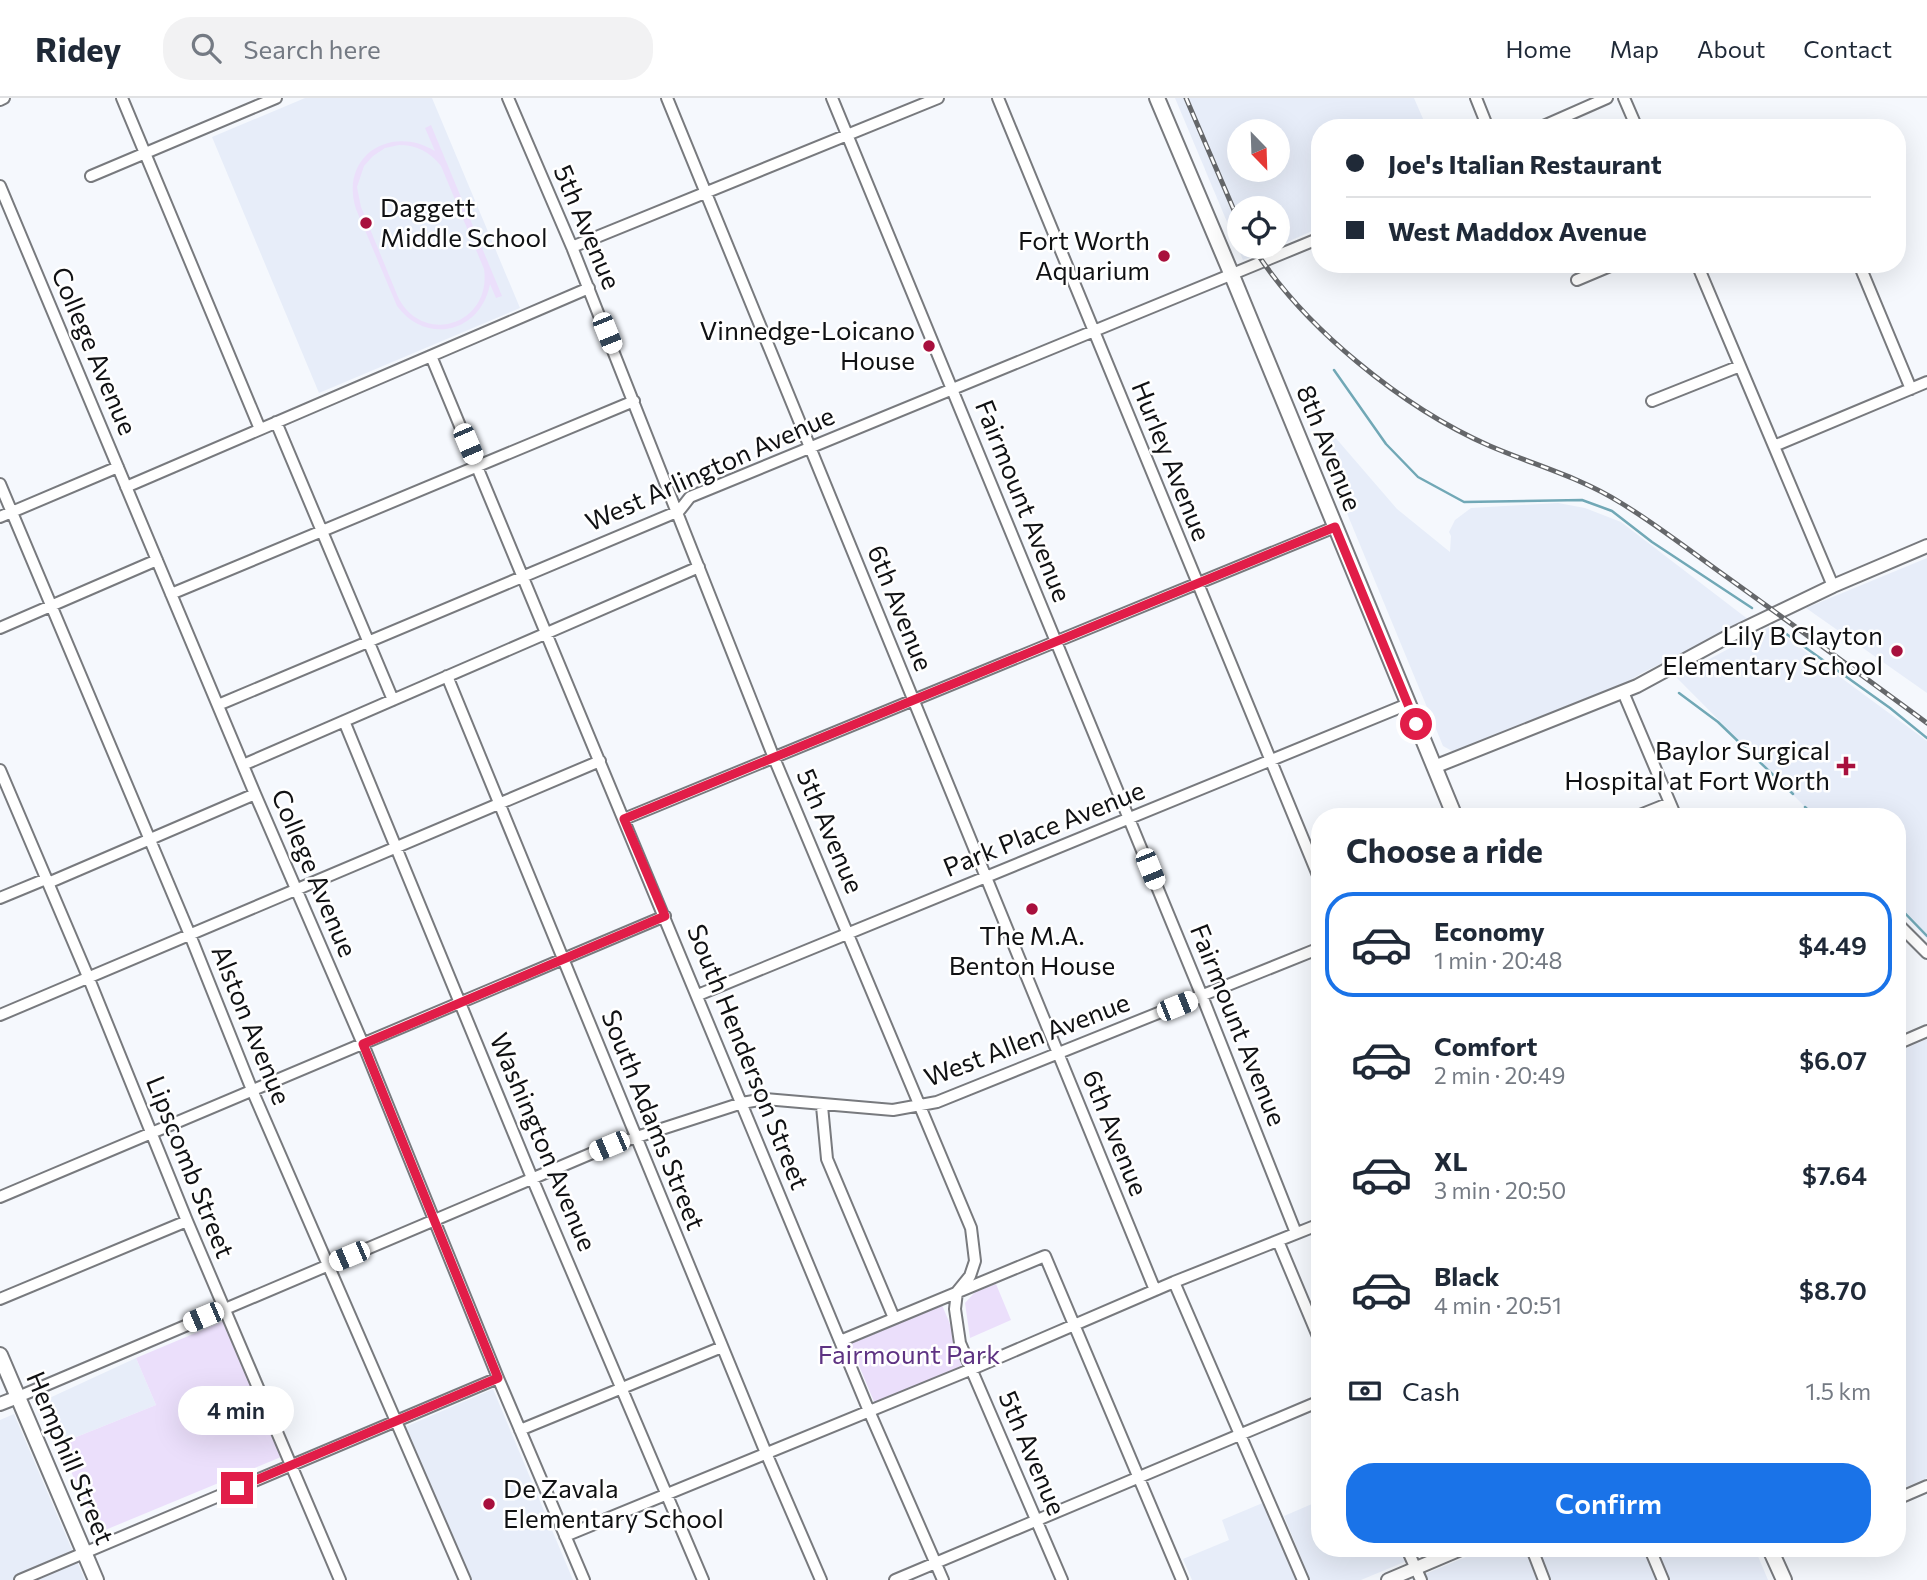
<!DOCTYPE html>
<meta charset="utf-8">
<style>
body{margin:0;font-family:Commissioner,sans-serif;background:#f2f2f3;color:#1f2937;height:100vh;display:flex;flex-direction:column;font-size:26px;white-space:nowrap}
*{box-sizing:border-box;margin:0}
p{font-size:23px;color:#747a83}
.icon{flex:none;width:38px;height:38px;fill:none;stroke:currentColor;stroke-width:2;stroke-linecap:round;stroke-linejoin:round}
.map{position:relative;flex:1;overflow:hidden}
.sheet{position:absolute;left:1311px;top:710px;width:595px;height:749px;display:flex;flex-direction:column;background:#fff;border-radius:28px;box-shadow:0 7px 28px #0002}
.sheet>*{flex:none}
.hud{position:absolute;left:1311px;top:21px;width:595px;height:154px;border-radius:28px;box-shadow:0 7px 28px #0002;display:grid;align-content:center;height:154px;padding:0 35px;background:#fff}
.needle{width:46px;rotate:157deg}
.fabs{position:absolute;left:1227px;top:21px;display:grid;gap:14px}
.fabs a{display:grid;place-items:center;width:63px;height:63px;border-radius:50%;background:#fff;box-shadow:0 7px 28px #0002;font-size:35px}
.end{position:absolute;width:32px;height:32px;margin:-16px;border:9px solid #e11d48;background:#fff;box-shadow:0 0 0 4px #fff}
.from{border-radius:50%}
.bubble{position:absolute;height:49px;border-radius:24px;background:#fff;box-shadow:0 7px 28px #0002;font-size:23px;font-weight:600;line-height:49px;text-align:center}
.car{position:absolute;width:21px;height:42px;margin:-21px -10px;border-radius:9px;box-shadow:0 0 5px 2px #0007;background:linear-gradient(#fff 24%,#345 0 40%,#fff 0 76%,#345 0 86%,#fff 0)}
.hud b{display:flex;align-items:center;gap:24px;height:66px;font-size:26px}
.hud b+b{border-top:2px solid #e0e1e3}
.hud i{width:18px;height:18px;background:#1f2937}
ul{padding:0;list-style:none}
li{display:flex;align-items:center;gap:21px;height:105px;margin:0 14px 10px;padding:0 21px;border:4px solid transparent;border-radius:28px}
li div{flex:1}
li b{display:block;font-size:26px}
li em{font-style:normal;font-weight:600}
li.current{border-color:#1a73e8}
li>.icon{width:63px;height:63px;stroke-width:1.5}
h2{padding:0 35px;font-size:32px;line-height:84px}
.pay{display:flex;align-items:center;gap:18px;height:77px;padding:0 35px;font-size:26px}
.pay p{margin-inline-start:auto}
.primary-button{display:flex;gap:14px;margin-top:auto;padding:14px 35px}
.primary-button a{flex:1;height:80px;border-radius:28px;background:#1a73e8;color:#fff;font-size:28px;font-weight:600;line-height:80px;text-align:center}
header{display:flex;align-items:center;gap:42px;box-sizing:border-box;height:98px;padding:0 35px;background:#fff;border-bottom:2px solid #e0e1e3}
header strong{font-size:33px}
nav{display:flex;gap:38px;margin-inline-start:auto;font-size:24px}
.search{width:490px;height:63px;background:#f2f2f3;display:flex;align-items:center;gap:18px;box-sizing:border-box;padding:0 24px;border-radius:28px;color:#747a83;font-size:26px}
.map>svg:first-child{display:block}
.built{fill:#e7edf9;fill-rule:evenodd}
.green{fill:#ebdffb;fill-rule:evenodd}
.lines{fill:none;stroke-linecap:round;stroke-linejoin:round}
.stream{stroke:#71a8b6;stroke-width:2.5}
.minor-casing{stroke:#787a7e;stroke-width:14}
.tertiary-casing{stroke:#787a7e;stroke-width:16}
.secondary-casing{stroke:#787a7e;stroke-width:18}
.minor{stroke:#fff;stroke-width:10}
.tertiary{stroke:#fff;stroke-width:12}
.secondary{stroke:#fff;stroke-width:14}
.rail-casing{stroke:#65676a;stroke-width:5}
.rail{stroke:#fff;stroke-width:2.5;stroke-dasharray:8;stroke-linecap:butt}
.route{stroke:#e11d48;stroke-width:9}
.poi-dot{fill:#a8103d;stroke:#fff;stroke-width:2.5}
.labels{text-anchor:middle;stroke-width:5;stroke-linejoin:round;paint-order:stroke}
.poi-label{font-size:26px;fill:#101113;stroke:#fff;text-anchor:end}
.street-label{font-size:26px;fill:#101113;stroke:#fff}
.park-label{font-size:26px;fill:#5e3383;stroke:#fff}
</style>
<header>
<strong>Ridey</strong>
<div class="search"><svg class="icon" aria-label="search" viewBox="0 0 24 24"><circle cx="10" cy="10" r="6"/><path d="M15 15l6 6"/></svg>Search here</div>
<nav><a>Home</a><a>Map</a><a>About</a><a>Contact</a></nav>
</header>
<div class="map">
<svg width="1927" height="1482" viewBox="0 0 1927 1482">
<rect width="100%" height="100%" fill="#f5f8fd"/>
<path class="built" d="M305,0H432L520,210L319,295L212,39Z
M1175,0H1414L1427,30H1320L1319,130L1278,148V110H1239V149H1275L1243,162ZM1239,33H1278V72H1239Z
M1334,338L1397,411L1450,454L1451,438L1449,434L1455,422L1471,410L1558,405L1585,410L1621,424L1749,522L1642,575L1612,593L1454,654L1443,648L1318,345Z
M1927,460V595L1806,510Z
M1771,528L1927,643V841L1897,808V719H1815L1676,579Z
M1927,941V1380L1897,1393V954Z
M136,1260L156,1307L59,1346L44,1310L45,1302Z
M493,1291L573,1482H471L405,1329Z
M14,1316L85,1482H0V1322Z
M1319,1403L1320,1451H1405L1409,1462L1361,1482H1310L1284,1418Z
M1265,1404L1298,1482H1192L1183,1461L1229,1442L1222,1422Z
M1485,1451H1755L1768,1482H1411Z"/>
<path class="green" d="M431,27L502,198L496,200L490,186C481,234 427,248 397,208L356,111C339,58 391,26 435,53L425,30ZM399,47C417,47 430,54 441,68L484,171C492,226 423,249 398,199L361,109L357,89L364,68L373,58L385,50Z
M996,1186L1011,1222L970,1240L965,1205L975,1194Z
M942,1207L967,1267L875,1306L850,1246Z
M224,1223L281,1359L98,1435L59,1346L156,1307L136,1260Z"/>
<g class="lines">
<path class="stream" d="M1334,272L1386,346L1418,379L1464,404L1582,402L1612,413L1652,444L1752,510
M1778,530L1890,610L1927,640
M1679,595L1718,624L1793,696
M1805,709L1815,719
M1897,807L1927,838"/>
<g class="minor-casing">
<path id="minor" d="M122,0L260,331
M508,0L572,149L774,660L971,1130L975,1163L970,1178L957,1194L955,1211L960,1245L1062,1482
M667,0L1155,1192
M832,0L1202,898L1296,1135
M998,0L1320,782
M1476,0L1488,30
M1624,0L1637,30
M0,2L4,0
M1539,30L1607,0
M91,78L276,0
M0,88L255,696L363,946L498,1280L584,1482
M572,149L938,0
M1697,166L1833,488
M1859,166L1911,291
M1577,182L1615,166
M431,258L869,1313L943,1482
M1652,303L1740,268
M276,324L393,602
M1774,348L1927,284
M0,386L190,837L252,992L465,1482
M126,389L589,190
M0,419L118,369
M171,496L634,303
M0,530L157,462
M447,578L766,1355L821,1482
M1623,594L1676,719
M218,607L679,413L690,399L1320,140
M344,623L532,1080L703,1482
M243,667L699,469
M0,672L89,881L187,1123L340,1482
M1635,719L1670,705
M624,721L1335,429
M48,785L255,696
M0,800L46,781
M1897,825L1927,855
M698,897L1408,606
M0,917L600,663
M1897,946L1927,933
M822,1008L827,1061L894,1220
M0,1099L665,818
M1278,1143L1320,1243
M1174,1184L1303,1482
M0,1201L187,1123
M840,1243L1045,1158L1182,1482
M18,1299L609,1048L742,1005L765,1001L893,1012L937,1004L1320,850
M520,1332L722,1249
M1897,1401L1927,1388
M565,1438L972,1271L1174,1184L1320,1126
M1407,1451L1421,1482
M1532,1451L1544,1482
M1650,1451L1663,1482
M1772,1455L1782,1451
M20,1482L498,1280
M895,1482L1320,1303"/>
</g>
<g class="tertiary-casing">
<path id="tertiary" d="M1434,669L1637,588L1731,537L1833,488L1927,448
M0,1306L18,1299
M1388,1482L1461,1451"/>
</g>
<g class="secondary-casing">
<path id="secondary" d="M1157,0L1231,175L1455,719
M0,1257L96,1482
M1770,1451L1784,1482"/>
</g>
<use href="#minor" class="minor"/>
<use href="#tertiary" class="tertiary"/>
<use href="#secondary" class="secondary"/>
<g class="rail-casing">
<path id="rail" d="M1186,0L1239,124
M1253,149C1303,229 1403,310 1490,348C1534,367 1580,379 1621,405C1654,425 1685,449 1717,472C1787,522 1857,574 1927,625"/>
</g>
<use href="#rail" class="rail"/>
</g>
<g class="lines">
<path class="route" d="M237,1390L498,1280L363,946L665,818L624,721L1335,429L1416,626"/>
</g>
<g class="poi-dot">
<circle cx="366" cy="125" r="7"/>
<circle cx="1164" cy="158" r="7"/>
<circle cx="929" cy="248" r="7"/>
<circle cx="1897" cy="553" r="7"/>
<path d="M1842.5 657.5h7v7h7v7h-7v7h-7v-7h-7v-7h7z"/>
<circle cx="1032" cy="811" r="7"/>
<circle cx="489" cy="1406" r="7"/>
</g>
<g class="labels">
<g class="poi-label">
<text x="380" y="119" text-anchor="start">Daggett<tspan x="380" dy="30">Middle School</tspan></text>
<text x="1150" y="152">Fort Worth<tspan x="1150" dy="30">Aquarium</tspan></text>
<text x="915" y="242">Vinnedge-Loicano<tspan x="915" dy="30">House</tspan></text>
<text x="1883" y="547">Lily B Clayton<tspan x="1883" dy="30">Elementary School</tspan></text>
<text x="1830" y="662">Baylor Surgical<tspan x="1830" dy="30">Hospital at Fort Worth</tspan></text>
<text x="1032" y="847" text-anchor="middle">The M.A.<tspan x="1032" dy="30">Benton House</tspan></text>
<text x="503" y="1400" text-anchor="start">De Zavala<tspan x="503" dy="30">Elementary School</tspan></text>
</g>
<g class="street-label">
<text transform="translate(587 129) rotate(67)" y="9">5th Avenue</text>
<text transform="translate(94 253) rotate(67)" y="9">College Avenue</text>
<text transform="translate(1329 350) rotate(68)" y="9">8th Avenue</text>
<text transform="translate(1171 363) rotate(68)" y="9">Hurley Avenue</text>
<text transform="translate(710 371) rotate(-24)" y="9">West Arlington Avenue</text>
<text transform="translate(1023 403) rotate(68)" y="9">Fairmount Avenue</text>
<text transform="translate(900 510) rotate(68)" y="9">6th Avenue</text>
<text transform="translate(1044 731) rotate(-22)" y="9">Park Place Avenue</text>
<text transform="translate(830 733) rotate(67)" y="9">5th Avenue</text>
<text transform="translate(314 775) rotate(67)" y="9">College Avenue</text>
<text transform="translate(251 927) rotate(68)" y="9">Alston Avenue</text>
<text transform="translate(1238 927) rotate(68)" y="9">Fairmount Avenue</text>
<text transform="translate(1027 942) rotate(-21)" y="9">West Allen Avenue</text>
<text transform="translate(748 959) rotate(68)" y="9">South Henderson Street</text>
<text transform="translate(653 1022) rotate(68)" y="9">South Adams Street</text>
<text transform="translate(1115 1035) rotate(68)" y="9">6th Avenue</text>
<text transform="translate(543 1044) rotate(67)" y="9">Washington Avenue</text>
<text transform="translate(190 1069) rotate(68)" y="9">Lipscomb Street</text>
<text transform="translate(1032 1355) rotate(67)" y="9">5th Avenue</text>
<text transform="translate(70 1360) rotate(67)" y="9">Hemphill Street</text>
</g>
<g class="park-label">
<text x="909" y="1266">Fairmount Park</text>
</g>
</g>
</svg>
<div class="fabs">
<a><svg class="needle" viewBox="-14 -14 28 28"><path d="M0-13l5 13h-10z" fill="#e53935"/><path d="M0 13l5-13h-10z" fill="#747a83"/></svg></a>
<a><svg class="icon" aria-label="locate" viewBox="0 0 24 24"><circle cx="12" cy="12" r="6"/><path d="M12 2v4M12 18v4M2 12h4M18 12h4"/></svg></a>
</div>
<i class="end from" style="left:1416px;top:626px"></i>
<i class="end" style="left:237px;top:1390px"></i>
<div class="bubble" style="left:178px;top:1288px;width:116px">4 min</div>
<i class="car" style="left:607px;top:235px;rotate:158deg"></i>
<i class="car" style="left:468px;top:346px;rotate:157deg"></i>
<i class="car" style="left:1150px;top:771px;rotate:158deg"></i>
<i class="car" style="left:1177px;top:908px;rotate:68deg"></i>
<i class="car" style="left:609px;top:1048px;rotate:247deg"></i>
<i class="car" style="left:349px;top:1158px;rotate:247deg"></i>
<i class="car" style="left:203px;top:1219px;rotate:247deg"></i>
<div class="hud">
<b><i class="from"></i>Joe's Italian Restaurant</b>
<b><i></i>West Maddox Avenue</b>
</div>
<section class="sheet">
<h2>Choose a ride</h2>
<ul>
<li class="current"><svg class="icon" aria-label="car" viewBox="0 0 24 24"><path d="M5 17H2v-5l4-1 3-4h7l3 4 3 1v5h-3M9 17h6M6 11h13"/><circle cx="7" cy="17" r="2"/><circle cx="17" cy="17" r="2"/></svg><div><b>Economy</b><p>1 min · 20:48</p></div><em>$4.49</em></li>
<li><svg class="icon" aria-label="car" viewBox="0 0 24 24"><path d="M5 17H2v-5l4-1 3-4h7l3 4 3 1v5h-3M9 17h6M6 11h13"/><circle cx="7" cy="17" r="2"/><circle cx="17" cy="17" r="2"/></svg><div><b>Comfort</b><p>2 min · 20:49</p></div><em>$6.07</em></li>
<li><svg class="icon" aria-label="car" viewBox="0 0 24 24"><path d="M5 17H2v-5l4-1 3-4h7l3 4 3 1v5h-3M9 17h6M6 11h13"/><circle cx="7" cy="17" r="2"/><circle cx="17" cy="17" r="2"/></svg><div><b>XL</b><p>3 min · 20:50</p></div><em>$7.64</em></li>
<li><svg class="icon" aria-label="car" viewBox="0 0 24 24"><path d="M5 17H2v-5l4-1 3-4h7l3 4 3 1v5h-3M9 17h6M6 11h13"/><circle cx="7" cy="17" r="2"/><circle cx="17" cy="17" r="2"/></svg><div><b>Black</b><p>4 min · 20:51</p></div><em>$8.70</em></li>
</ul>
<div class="pay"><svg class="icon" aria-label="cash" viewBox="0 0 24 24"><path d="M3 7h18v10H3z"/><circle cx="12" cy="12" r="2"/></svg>Cash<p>1.5 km</p></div>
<div class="primary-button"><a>Confirm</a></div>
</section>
</div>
